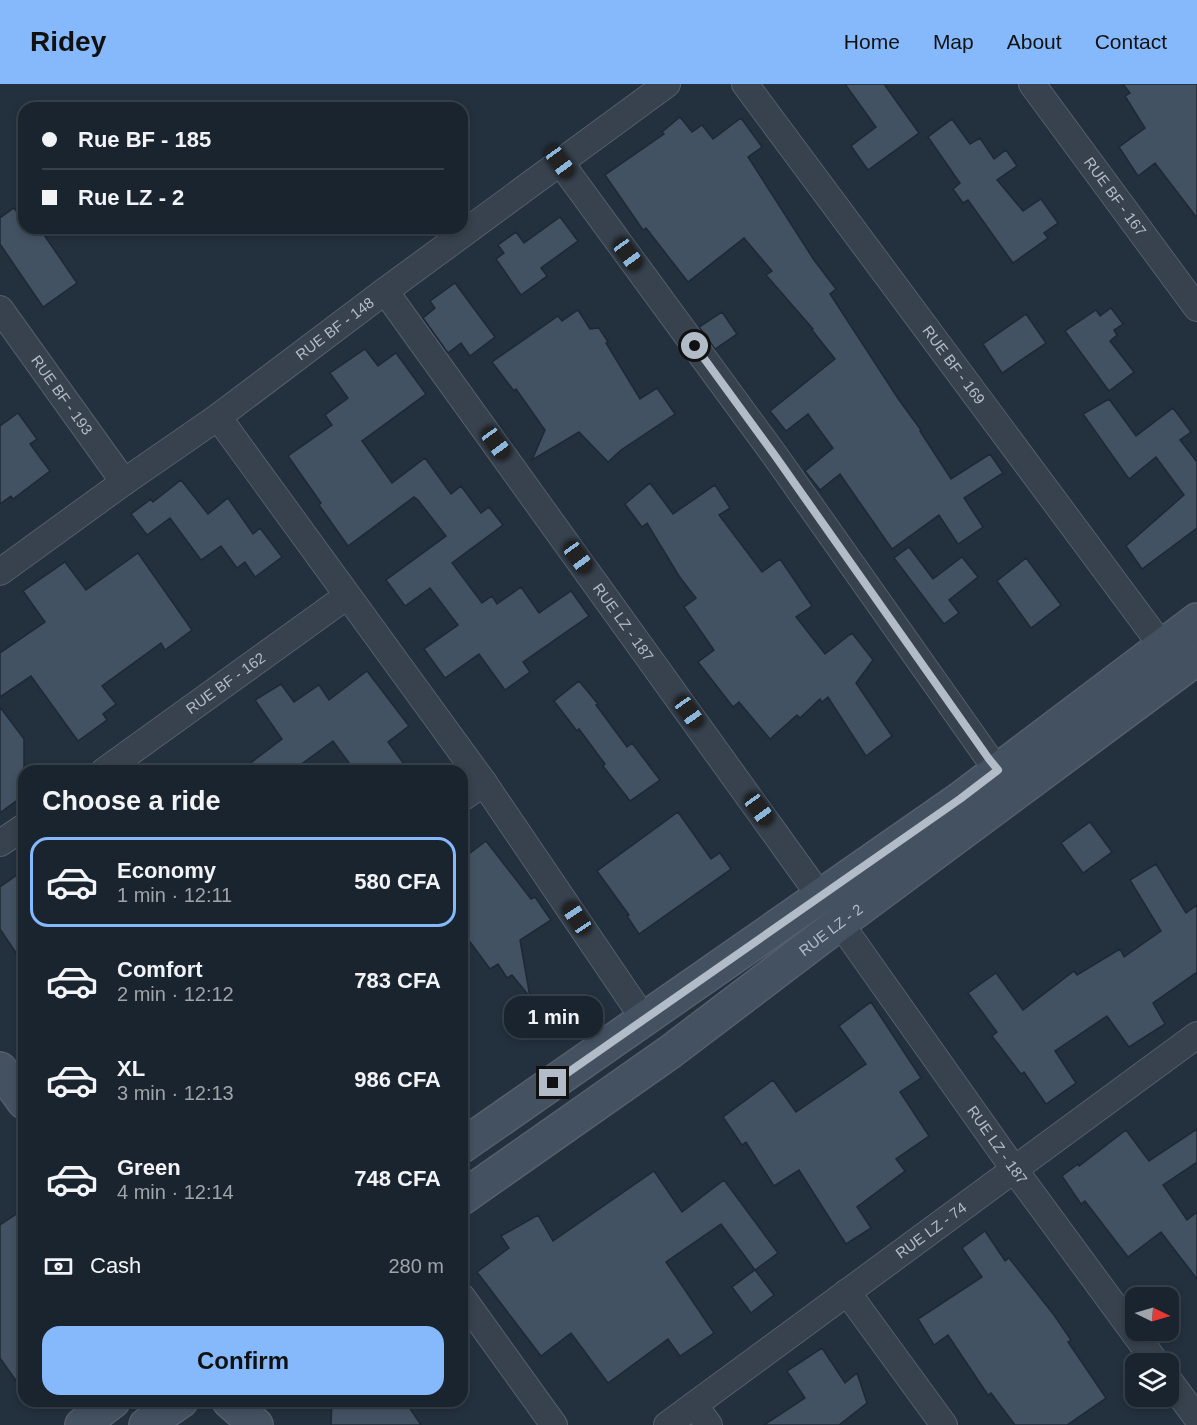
<!DOCTYPE html>
<meta charset="utf-8">
<style>
body{margin:0;font-family:Arial,sans-serif;background:#27303a;color:#f1f3f6;height:100vh;display:flex;flex-direction:column;font-size:22px;white-space:nowrap}
*{box-sizing:border-box;margin:0}
p{font-size:20px;color:#9fa4aa}
.icon{flex:none;width:33px;height:33px;fill:none;stroke:currentColor;stroke-width:2;stroke-linecap:round;stroke-linejoin:round}
.map{position:relative;flex:1;overflow:hidden}
.drawer{position:absolute;left:18px;top:681px;width:450px;height:642px;display:flex;flex-direction:column;background:#1a242e;border-radius:18px;box-shadow:0 3px 9px #0003,0 0 0 2px #38414a}
.drawer>*{flex:none}
.top-card{position:absolute;left:18px;top:18px;width:450px;height:132px;border-radius:18px;box-shadow:0 3px 9px #0003,0 0 0 2px #38414a;display:grid;align-content:center;height:132px;padding:0 24px;background:#1a242e}
.needle{width:39px;rotate:95deg}
.controls{position:absolute;left:1125px;top:1203px;display:grid;gap:12px}
.controls a{display:grid;place-items:center;width:54px;height:54px;border-radius:12px;background:#1a242e;box-shadow:0 3px 9px #0003,0 0 0 2px #38414a;font-size:30px}
.end{position:absolute;width:27px;height:27px;margin:-14px;border:8px solid #b2bcc9;background:#111;box-shadow:0 0 0 3px #111}
.from{border-radius:50%}
.bubble{position:absolute;height:42px;border-radius:18px;background:#1a242e;box-shadow:0 3px 9px #0003,0 0 0 2px #38414a;font-size:20px;font-weight:700;line-height:42px;text-align:center}
.car{position:absolute;width:18px;height:36px;margin:-18px -9px;border-radius:8px;box-shadow:0 0 4px 2px #0007;background:linear-gradient(#222 24%,#8ab4d8 0 40%,#222 0 76%,#8ab4d8 0 86%,#222 0)}
.top-card b{display:flex;align-items:center;gap:21px;height:57px;font-size:22px}
.top-card b+b{border-top:2px solid #38414a}
.top-card i{width:15px;height:15px;background:#f1f3f6}
ul{padding:0;list-style:none}
li{display:flex;align-items:center;gap:18px;height:90px;margin:0 12px 9px;padding:0 12px;border:3px solid transparent;border-radius:18px}
li div{flex:1}
li b{display:block;font-size:22px}
li em{font-style:normal;font-weight:700}
li.active{border-color:#85b9fc}
li>.icon{width:54px;height:54px;stroke-width:1.5}
h2{padding:0 24px;font-size:27px;line-height:72px}
.pay{display:flex;align-items:center;gap:15px;height:66px;padding:0 24px;font-size:22px}
.pay p{margin-inline-start:auto}
.cta{display:flex;gap:12px;margin-top:auto;padding:12px 24px}
.cta a{flex:1;height:69px;border-radius:18px;background:#85b9fc;color:#111;font-size:24px;font-weight:700;line-height:69px;text-align:center}
header{display:flex;align-items:center;gap:36px;box-sizing:border-box;height:84px;padding:0 30px;background:#85b9fc;color:#111}
header strong{font-size:28px}
nav{display:flex;gap:33px;margin-inline-start:auto;font-size:21px}
.map>svg:first-child{display:block}
.building{fill:#435262;stroke:#1e2935;stroke-width:1.5}
.lines{fill:none;stroke-linecap:round;stroke-linejoin:round}
.street-casing{stroke:#555f6c;stroke-width:28}
.secondary-casing{stroke:#555f6c;stroke-width:36}
.street{stroke:#37424e;stroke-width:26}
.secondary{stroke:#445161;stroke-width:33}
.route{stroke:#b2bcc9;stroke-width:8}
.labels{text-anchor:middle;stroke-width:5;stroke-linejoin:round;paint-order:stroke}
.street-label{font-size:15px;fill:#b2bcc9;stroke:#1c2733}
</style>
<header>
<strong>Ridey</strong>
<nav><a>Home</a><a>Map</a><a>About</a><a>Contact</a></nav>
</header>
<div class="map">
<svg width="1197" height="1341" viewBox="0 0 1197 1341">
<rect width="100%" height="100%" fill="#23303e"/>
<path class="building" d="M845,0H884L919,49L868,86L851,62L876,43Z
M1123,0H1197V134L1155,79L1138,92L1119,63L1145,44L1125,12L1130,9Z
M680,33L692,48L702,41L713,55L741,34L762,63L748,73L814,176L836,205L830,210L899,316L921,346L920,347L951,395L990,370L1003,389L964,414L983,443L958,460L939,431L892,465L840,390L820,406L805,387L833,364L808,330L786,347L770,327L835,275L812,246L813,245L766,191L772,187L744,154L688,198L646,144L643,146L605,91L664,50L662,48Z
M952,35L970,60L980,54L994,75L1006,66L1017,82L997,96L1023,127L1041,115L1058,139L1044,149L1048,154L1013,179L968,116L963,119L953,105L960,99L928,53Z
M14,124L24,138V144H28L32,150L40,145L77,199L43,223L0,160V134Z
M560,133L578,157L541,184L547,192L521,211L496,175L504,169L498,161L516,148L524,159Z
M455,199L495,253L470,272L461,259L448,269L423,234L435,224L430,217Z
M1111,224L1123,240L1114,246L1117,251L1110,257L1134,288L1109,307L1065,247L1096,226L1100,232Z
M578,226L590,245L599,244L608,258L606,259L640,315L657,304L675,330L621,366L608,378L579,348L532,376L545,346L516,305L514,307L492,278L558,232L562,237Z
M722,228L737,250L715,265L699,243Z
M1026,230L1046,259L1002,289L983,260Z
M365,265L378,282L396,269L426,310L362,357L392,399L425,374L451,410L461,402L481,429L489,423L503,441L452,479L482,519L492,512L497,520L521,503L539,529L571,507L589,532L523,578L530,588L505,606L479,570L445,594L424,565L458,541L430,504L405,522L386,496L446,452L418,416L414,413L348,462L319,421L321,419L288,372L332,341L325,331L348,314L330,289Z
M1109,315L1136,352L1173,324L1191,348L1180,356L1197,378V444L1142,485L1126,462L1184,411L1156,373L1129,395L1083,330Z
M18,329L37,355L30,360L50,387L13,415L11,412L0,420V342Z
M181,396L208,430L228,414L253,450L260,444L282,473L255,493L245,478L237,484L221,462L201,476L170,434L147,451L131,430L151,415L153,418Z
M650,399L673,430L715,401L730,424L719,431L762,488L780,475L812,522L796,533L825,570L852,549L873,576L856,599L892,652L866,672L828,613L822,618L820,615L800,634L797,631L770,655L739,618L733,623L698,578L714,566L684,523L696,514L679,492L647,439L642,443L625,420Z
M909,463L933,495L962,473L978,493L949,516L959,529L944,540L894,474Z
M138,469L192,546L165,566L161,559L102,602L116,620L103,630L107,636L78,657L31,592L0,613V569L45,538L23,507L65,478L86,506Z
M1026,474L1061,521L1031,544L997,497Z
M367,587L409,642L388,658L409,687H355L333,657L292,687H240L282,655L255,616L281,600L294,618L319,601L329,616Z
M579,597L598,620L596,621L627,663L632,659L660,696L630,717L603,682L605,680L579,645L577,647L554,617Z
M0,623L24,655V711L0,729Z
M678,728L711,775L720,769L731,785L639,850L627,832L629,831L597,787Z
M1090,738L1112,768L1083,789L1061,759Z
M486,757L531,815L535,813L551,836L520,856L530,913L512,891L507,894L498,880L490,885L462,847V775Z
M1156,780L1186,829L1197,821V888L1153,919L1165,940L1129,963L1107,932L1055,967L1076,999L1046,1020L1024,988L1021,990L992,952L997,948L968,909L996,889L1023,926L1074,887L1077,891L1120,865L1124,873L1161,847L1130,796Z
M24,786V881L0,845V803Z
M871,918L921,994L900,1008L929,1052L896,1075L905,1087L857,1123L871,1144L846,1160L799,1086L774,1102L746,1058L742,1061L723,1033L773,996L796,1028L866,980L839,942Z
M1197,1045V1078L1163,1101L1187,1136L1197,1128V1195L1161,1148L1128,1173L1085,1117L1081,1120L1062,1092L1078,1080L1079,1082L1126,1046L1149,1077Z
M654,1087L682,1128L724,1096L778,1169L755,1186L721,1140L666,1178L714,1249L680,1272L668,1255L608,1299L571,1249L541,1272L477,1188L509,1164L501,1152L538,1131L553,1157Z
M24,1125V1308L0,1274V1141Z
M985,1147L1005,1177L1009,1174L1054,1231L1071,1256L1068,1258L1106,1314L1067,1341H1015L991,1309L988,1311L948,1251L934,1261L918,1235L982,1193L962,1164Z
M755,1186L774,1211L751,1229L732,1203Z
M822,1264L845,1299L857,1289L867,1319L839,1341H764L805,1314L787,1287Z
M332,1317H405L421,1341H331Z"/>
<g class="lines">
<g class="street-casing">
<g id="street">
<path id="s1" d="M745,0L1162,562"/>
<path id="s2" d="M1032,0L1197,224"/>
<path d="M560,78L776,373L989,675L998,686"/>
<path id="s3" d="M385,207L820,812"/>
<path id="s4" d="M0,225L124,398"/>
<path d="M218,333L484,699L644,935"/>
<path id="s5" d="M0,488L124,398L218,333L385,207L667,0"/>
<path id="s6" d="M104,687L347,512"/>
<path d="M462,714L484,699"/>
<path d="M0,759L24,743"/>
<path id="s7" d="M840,839L1014,1085L1157,1280"/>
<path d="M847,1208L944,1341"/>
<path d="M462,1213L554,1341"/>
<path d="M1168,1295L1197,1334"/>
<path d="M694,1321L709,1341"/>
<path id="s8" d="M667,1341L1197,951"/>
</g>
</g>
<g class="secondary-casing">
<g id="secondary">
<path d="M0,985L24,1018"/>
<path d="M462,1062L960,715L1197,536"/>
<path id="s9" d="M462,1114L670,968L840,839L1197,574"/>
<path d="M229,1317L256,1341"/>
<path d="M82,1341L113,1317"/>
<path d="M146,1341L181,1317"/>
</g>
</g>
<use href="#street" class="street"/>
<use href="#secondary" class="secondary"/>
</g>
<g class="lines">
<path class="route" d="M553,999L960,715L998,686L989,675L776,373L695,262"/>
</g>
<g class="labels">
<g class="street-label">
<text dy="5" stroke="none"><textPath href="#s2" startOffset="140">RUE BF - 167</textPath></text>
<text dy="5" stroke="none"><textPath href="#s5" startOffset="414">RUE BF - 148</textPath></text>
<text dy="5" stroke="none"><textPath href="#s1" startOffset="350">RUE BF - 169</textPath></text>
<text dy="5" stroke="none"><textPath href="#s4" startOffset="106">RUE BF - 193</textPath></text>
<text dy="5" stroke="none"><textPath href="#s3" startOffset="408">RUE LZ - 187</textPath></text>
<text dy="5" stroke="none"><textPath href="#s6" startOffset="150">RUE BF - 162</textPath></text>
<text dy="5" stroke="none"><textPath href="#s9" startOffset="456">RUE LZ - 2</textPath></text>
<text dy="5" stroke="none"><textPath href="#s7" startOffset="272">RUE LZ - 187</textPath></text>
<text dy="5" stroke="none"><textPath href="#s8" startOffset="328">RUE LZ - 74</textPath></text>
</g>
</g>
</svg>
<div class="controls">
<a><svg class="needle" viewBox="-14 -14 28 28"><path d="M0-13l5 13h-10z" fill="#e53935"/><path d="M0 13l5-13h-10z" fill="#9fa4aa"/></svg></a>
<a><svg class="icon" aria-label="layers" viewBox="0 0 24 24"><path d="M12 4l9 5-9 5-9-5zM3 14l9 5 9-5"/></svg></a>
</div>
<i class="end from" style="left:695px;top:262px"></i>
<i class="end" style="left:553px;top:999px"></i>
<div class="bubble" style="left:504px;top:912px;width:99px">1 min</div>
<i class="car" style="left:560px;top:78px;rotate:144deg"></i>
<i class="car" style="left:628px;top:170px;rotate:144deg"></i>
<i class="car" style="left:496px;top:359px;rotate:144deg"></i>
<i class="car" style="left:578px;top:473px;rotate:144deg"></i>
<i class="car" style="left:689px;top:628px;rotate:145deg"></i>
<i class="car" style="left:759px;top:725px;rotate:144deg"></i>
<i class="car" style="left:577px;top:834px;rotate:326deg"></i>
<div class="top-card">
<b><i class="from"></i>Rue BF - 185</b>
<b><i></i>Rue LZ - 2</b>
</div>
<section class="drawer">
<h2>Choose a ride</h2>
<ul>
<li class="active"><svg class="icon" aria-label="car" viewBox="0 0 24 24"><path d="M5 17H2v-5l4-1 3-4h7l3 4 3 1v5h-3M9 17h6M6 11h13"/><circle cx="7" cy="17" r="2"/><circle cx="17" cy="17" r="2"/></svg><div><b>Economy</b><p>1 min · 12:11</p></div><em>580 CFA</em></li>
<li><svg class="icon" aria-label="car" viewBox="0 0 24 24"><path d="M5 17H2v-5l4-1 3-4h7l3 4 3 1v5h-3M9 17h6M6 11h13"/><circle cx="7" cy="17" r="2"/><circle cx="17" cy="17" r="2"/></svg><div><b>Comfort</b><p>2 min · 12:12</p></div><em>783 CFA</em></li>
<li><svg class="icon" aria-label="car" viewBox="0 0 24 24"><path d="M5 17H2v-5l4-1 3-4h7l3 4 3 1v5h-3M9 17h6M6 11h13"/><circle cx="7" cy="17" r="2"/><circle cx="17" cy="17" r="2"/></svg><div><b>XL</b><p>3 min · 12:13</p></div><em>986 CFA</em></li>
<li><svg class="icon" aria-label="car" viewBox="0 0 24 24"><path d="M5 17H2v-5l4-1 3-4h7l3 4 3 1v5h-3M9 17h6M6 11h13"/><circle cx="7" cy="17" r="2"/><circle cx="17" cy="17" r="2"/></svg><div><b>Green</b><p>4 min · 12:14</p></div><em>748 CFA</em></li>
</ul>
<div class="pay"><svg class="icon" aria-label="cash" viewBox="0 0 24 24"><path d="M3 7h18v10H3z"/><circle cx="12" cy="12" r="2"/></svg>Cash<p>280 m</p></div>
<div class="cta"><a>Confirm</a></div>
</section>
</div>
